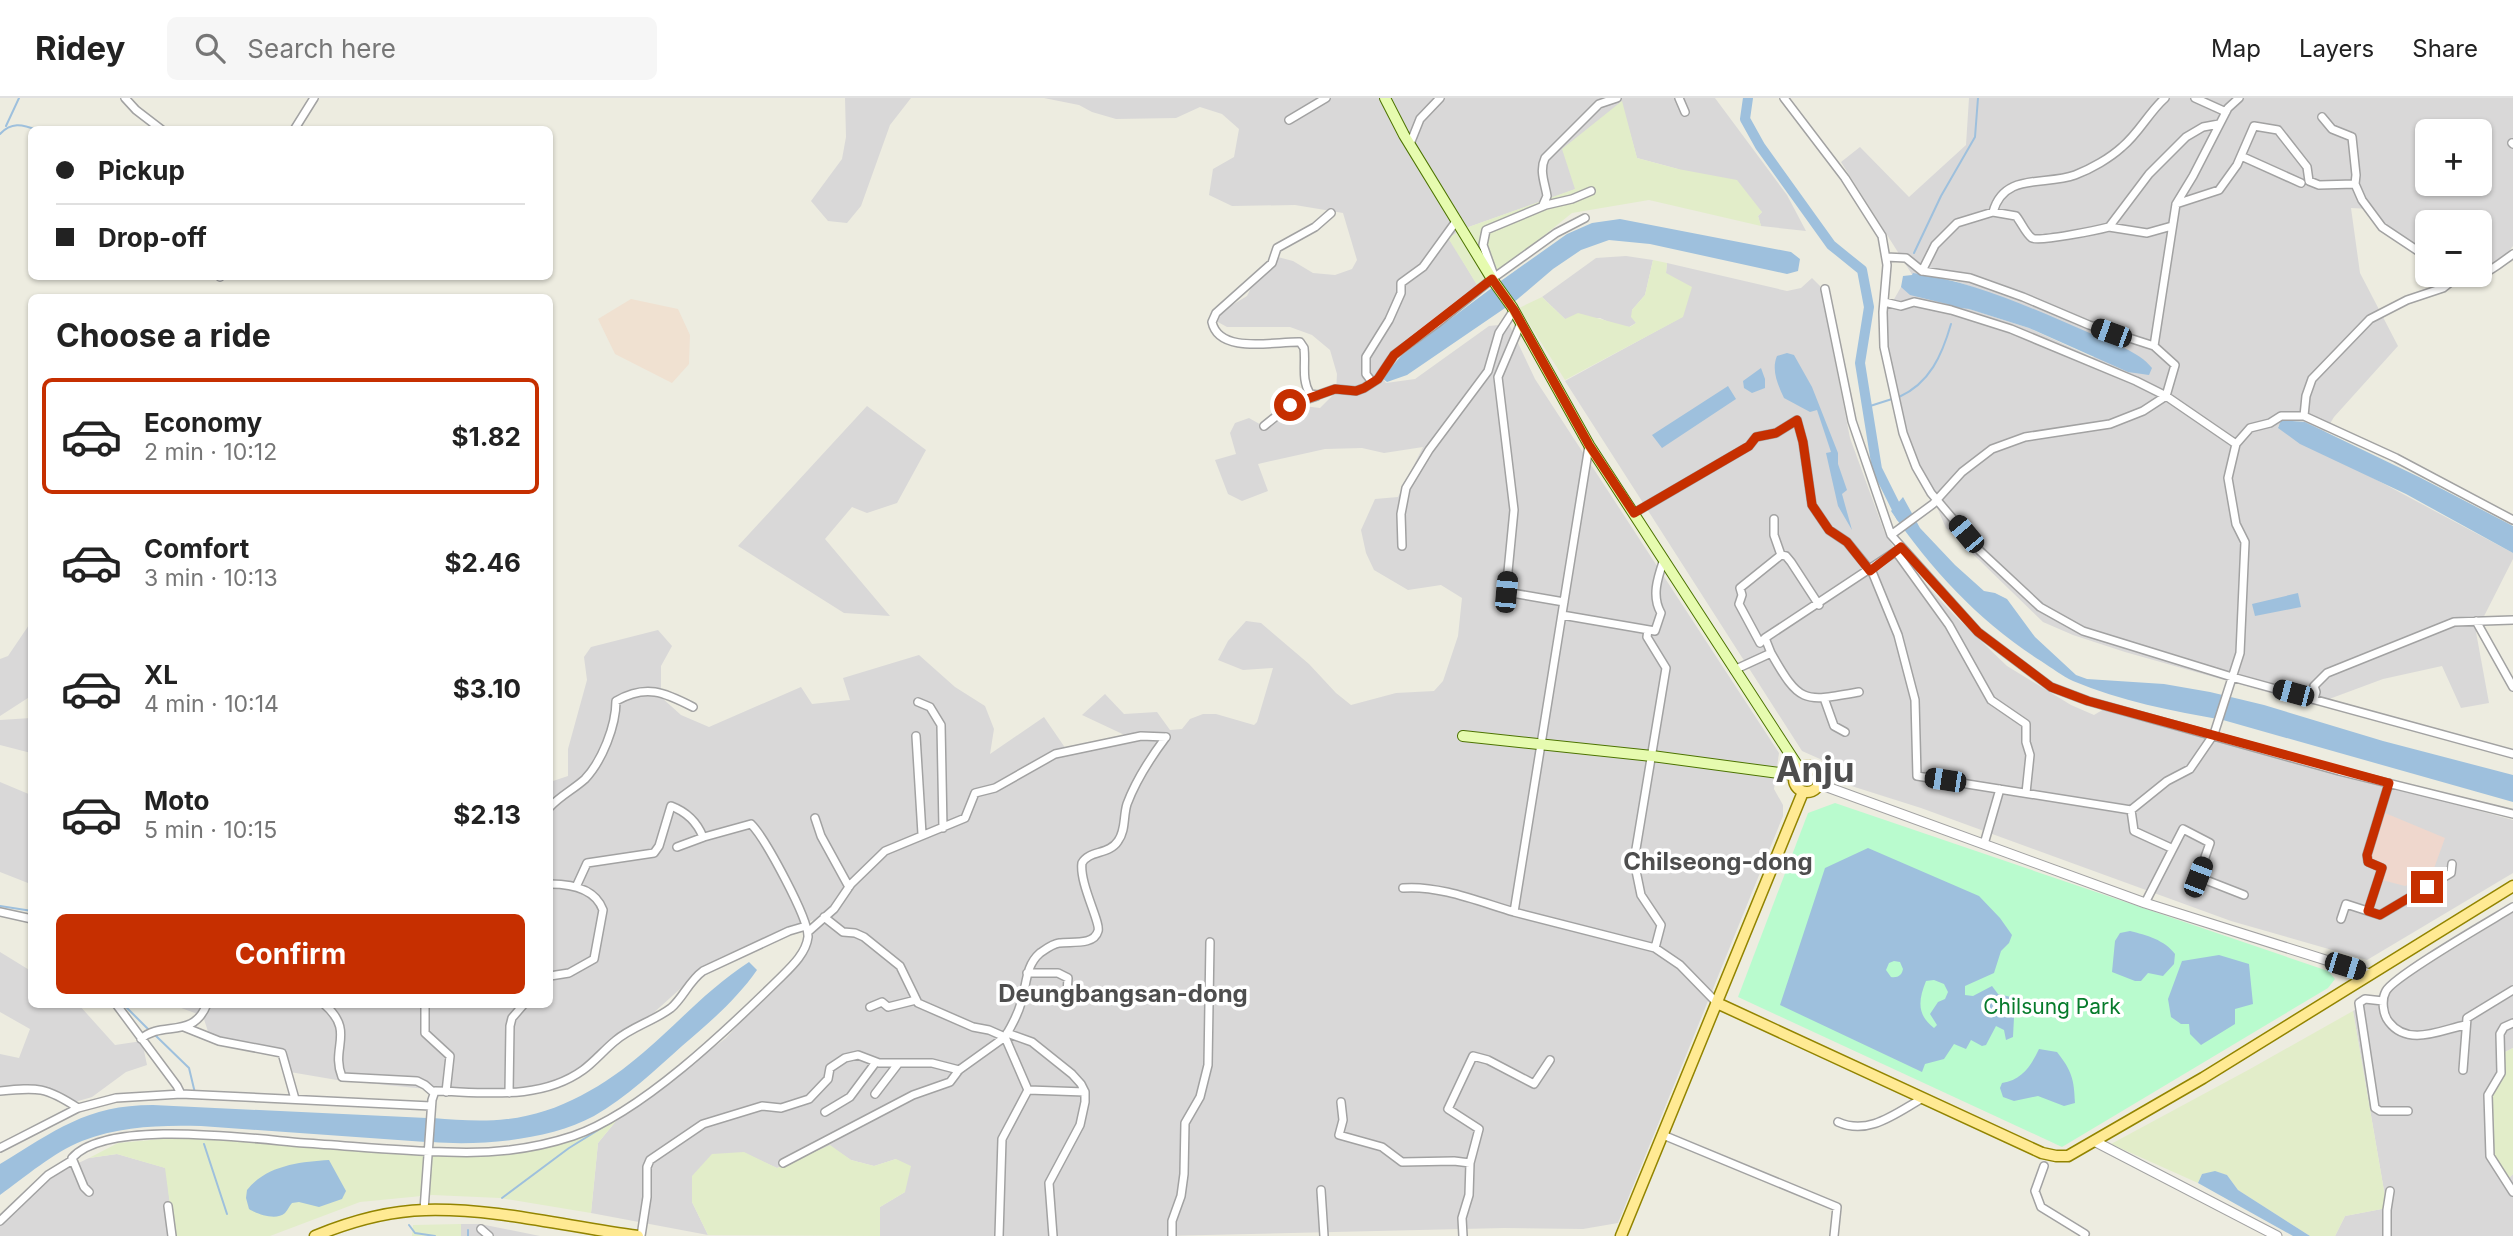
<!DOCTYPE html>
<meta charset="utf-8">
<style>
body{margin:0;font-family:Inter,sans-serif;background:#f6f6f6;color:#222;height:100vh;display:flex;flex-direction:column;font-size:26px;white-space:nowrap}
*{box-sizing:border-box;margin:0}
p{font-size:23px;color:#767676}
.icon{flex:none;width:38px;height:38px;fill:none;stroke:currentColor;stroke-width:2;stroke-linecap:round;stroke-linejoin:round}
.map{position:relative;flex:1;overflow:hidden}
.details{position:absolute;left:28px;top:196px;width:525px;height:714px;display:flex;flex-direction:column;background:#fff;border-radius:10px;box-shadow:0 2px 5px #0004}
.details>*{flex:none}
.top-card{position:absolute;left:28px;top:28px;width:525px;height:154px;border-radius:10px;box-shadow:0 2px 5px #0004;display:grid;align-content:center;height:154px;padding:0 28px;background:#fff}
.fabs{position:absolute;left:2415px;top:21px;display:grid;gap:14px}
.fabs a{display:grid;place-items:center;width:77px;height:77px;border-radius:10px;background:#fff;box-shadow:0 2px 5px #0004;font-size:35px}
.end{position:absolute;width:32px;height:32px;margin:-16px;border:9px solid #c62f00;background:#fff;box-shadow:0 0 0 4px #fff}
.from{border-radius:50%}
.car{position:absolute;width:21px;height:42px;margin:-21px -10px;border-radius:9px;box-shadow:0 0 5px 2px #0007;background:linear-gradient(#222 24%,#8ab4d8 0 40%,#222 0 76%,#8ab4d8 0 86%,#222 0)}
.top-card b{display:flex;align-items:center;gap:24px;height:66px;font-size:26px}
.top-card b+b{border-top:2px solid #e0e0e0}
.top-card i{width:18px;height:18px;background:#222}
ul{padding:0;list-style:none}
li{display:flex;align-items:center;gap:21px;height:116px;margin:0 14px 10px;padding:0 14px;border:4px solid transparent;border-radius:10px}
li div{flex:1}
li b{display:block;font-size:26px}
li em{font-style:normal;font-weight:700}
li.active{border-color:#c62f00}
li>.icon{width:63px;height:63px;stroke-width:1.5}
h2{padding:0 28px;font-size:32px;line-height:84px}
.action{display:flex;gap:14px;margin-top:auto;padding:14px 28px}
.action a{flex:1;height:80px;border-radius:10px;background:#c62f00;color:#fff;font-size:28px;font-weight:700;line-height:80px;text-align:center}
header{display:flex;align-items:center;gap:42px;box-sizing:border-box;height:98px;padding:0 35px;background:#fff;border-bottom:2px solid #e0e0e0}
header strong{font-size:33px}
nav{display:flex;gap:38px;margin-inline-start:auto;font-size:24px}
.search{width:490px;height:63px;background:#f6f6f6;display:flex;align-items:center;gap:18px;box-sizing:border-box;padding:0 24px;border-radius:10px;color:#767676;font-size:26px}
.map>svg:first-child{display:block}
.residential{fill:#d9d8d8;fill-rule:evenodd}
.commercial{fill:#efd7cd}
.military{fill:#f0e1d1}
.farmland{fill:#e2edc9}
.park{fill:#b9fbce}
.water{fill:#9ec0dd;fill-rule:evenodd}
.lines{fill:none;stroke-linecap:round;stroke-linejoin:round}
.stream{stroke:#9ec0dd;stroke-width:2}
.river{stroke:#9ec0dd;stroke-width:10}
.minor-casing{stroke:#a2a2a2;stroke-width:10}
.tertiary-casing{stroke:#a2a2a2;stroke-width:11}
.secondary-casing{stroke:#4c7301;stroke-width:12}
.primary-casing{stroke:#928400;stroke-width:13}
.minor{stroke:#fff;stroke-width:7}
.tertiary{stroke:#fff;stroke-width:9}
.secondary{stroke:#e6fbaf;stroke-width:10}
.primary{stroke:#ffea93;stroke-width:10}
.route{stroke:#c62f00;stroke-width:9}
.labels{text-anchor:middle;stroke-width:7;stroke-linejoin:round;paint-order:stroke}
.park-label{font-size:21px;fill:#077b2c;stroke:#fff}
.quarter-label{font-size:24px;font-weight:bold;fill:#4e4e4e;stroke:#fff}
.town-label{font-size:35px;font-weight:bold;fill:#4e4e4e;stroke:#fff}
</style>
<header>
<strong>Ridey</strong>
<div class="search"><svg class="icon" aria-label="search" viewBox="0 0 24 24"><circle cx="10" cy="10" r="6"/><path d="M15 15l6 6"/></svg>Search here</div>
<nav><a>Map</a><a>Layers</a><a>Share</a></nav>
</header>
<div class="map">
<svg width="2513" height="1138" viewBox="0 0 2513 1138">
<rect width="100%" height="100%" fill="#edece0"/>
<path class="residential" d="M845,0H911L890,27L861,108L847,125L828,123L811,103L842,61L846,39Z
M1044,0H1715L1787,97L1806,133L1761,128L1758,118L1762,114L1678,71L1637,60L1621,3L1576,91L1463,131L1449,140L1479,190L1388,256L1383,281L1386,285L1415,281L1489,228L1509,226L1535,281L1779,655L1774,691L1783,707V718L1618,1125L1583,1131L1504,1130L1162,1138H880V1109L905,1094L896,1061L874,1068L851,1062L830,1048L777,1070L744,1055L692,1104L708,1137L591,1115L598,1045L616,1023L726,940L764,898L809,841L813,822L690,882L599,964L537,991L456,994L337,982L284,973L286,959L211,943L203,918L173,907L550,906V684L568,678V651L587,582L584,559L591,549L658,532L672,548L661,568V599L681,617L709,629L801,589L812,606L850,602L843,580L919,557L955,589L985,608L994,631L990,656L1044,619L1068,654L1131,640L1082,617L1105,596L1124,616L1157,614L1170,632L1182,631L1190,621L1203,616H1216L1254,627L1257,624L1273,570L1243,572L1218,562L1228,543L1246,523L1261,525L1309,566L1336,595L1351,607L1396,595L1434,593L1443,583L1458,538L1462,500L1441,487L1408,492L1374,472L1366,455L1361,432L1375,401L1398,399L1423,349L1384,355L1362,350L1325,351L1258,366L1268,393L1242,403L1228,396L1215,362L1236,356L1230,335L1235,325L1249,320L1263,328L1295,307L1320,310L1336,294L1337,276L1330,252L1312,237L1290,229H1227L1216,223L1224,212L1247,198L1259,173L1274,158L1293,163L1313,175L1335,177L1352,171L1357,162L1343,115L1295,107L1232,108L1209,97L1213,71L1234,59L1239,31L1222,16L1200,9L1176,20L1116,21L1092,14L1079,7Z
M1969,0H2513V148L2491,176H2480V124H2427V156L2373,118L2371,111L2351,110L2360,175L2398,248L2334,319L2325,334L2305,324L2282,322L2278,329L2513,455V461L2476,534L2489,605L2461,610L2442,568L2383,581L2313,607L2125,554L2073,537L2043,524L1946,430L1896,316L1880,226L1901,189L2029,230L2092,259L2141,260L2012,203L1955,183L1924,177L1913,178L1841,64L1860,49L1909,99L1966,47ZM2427,33H2480V86H2427Z
M1626,158L1653,162L1645,197L1632,212L1636,225L1629,229L1613,226L1600,220L1565,221L1542,199L1596,160Z
M1667,165L1787,193L1801,190L1812,180L1820,188L1850,340L1884,433L1897,455L1953,516L2007,568L2071,607L2094,617L2104,611L2351,680L2415,695L2513,722V775L2367,862L2231,823L1921,710L1842,685L1832,669L1820,661L1802,653L1565,283L1682,219L1666,175Z
M867,308L926,352L897,405L867,415L852,409L825,441L890,518L844,515L738,448Z
M31,524V598L0,618V561L8,558Z
M31,620V655L0,647V622Z
M0,684L31,697L32,781L28,785L0,774Z
M2513,814V950L2505,954L2506,1083L2513,1076V1138H2335L2345,1118L2387,1110L2353,913Z
M0,854L31,873L32,906L79,907L115,947L142,943L147,967L126,974L92,999L68,1006L31,986L0,991V956L19,960L30,931L0,914Z
M117,1056L166,1070L171,1115L169,1138H0V1126L25,1101L60,1074L89,1060Z
M461,1126H480L540,1138H461Z"/>
<path class="commercial" d="M2385,715L2445,740L2432,776L2405,788L2382,782L2383,768L2370,762Z"/>
<path class="military" d="M631,201L678,211L690,237L689,266L672,285L615,256L598,221Z"/>
<path class="farmland" d="M1622,3L1637,60L1678,71L1737,82L1762,114L1758,118L1761,128L1649,102L1572,115L1479,190L1448,140L1463,131L1575,91L1562,51Z
M1653,162L1667,165L1666,175L1692,189L1683,219L1565,282L1519,210L1542,199L1565,221L1578,215L1630,229L1636,225L1631,219L1632,212L1645,197Z
M2353,913L2387,1110L2345,1118L2335,1138H2310L2238,1092L2227,1077L2215,1074L2202,1076L2198,1085L2111,1046L2250,971Z
M2513,950V1076L2506,1083L2491,1052L2489,1000L2503,976L2505,954Z
M616,1023L598,1045L591,1115L500,1100L432,1097L360,1104L270,1138H169L171,1115L165,1070L117,1056L89,1060L118,1045L183,1039L380,1053L514,1052L560,1046Z
M830,1047L851,1062L874,1068L896,1061L911,1068L905,1094L880,1109V1138L708,1137L692,1104V1078L712,1056L744,1054L777,1070Z
M461,1126V1138H412L413,1127Z"/>
<path class="park" d="M1835,705L2328,873L2335,881L2328,890L2062,1049L1738,899L1808,715Z"/>
<path class="water" d="M1620,121L1791,154L1800,161L1798,173L1787,176L1650,146L1609,142L1581,152L1553,171L1513,205L1498,185L1567,136L1592,125Z
M1913,175C1976,184 2034,211 2092,236C2111,245 2139,253 2152,270L2149,277L2128,274L2029,230L1969,211L1947,208V206L1910,197L1901,189L1903,178L1912,177Z
M1493,189L1508,208L1407,277L1387,284L1382,280L1401,258Z
M1787,255L1794,257L1812,289L1838,355V366L1847,392L1842,396L1852,432L1838,408L1826,355L1831,354L1817,312L1810,314L1784,300C1778,287 1771,272 1777,258Z
M1761,270L1765,281V290L1752,295L1744,290L1743,283Z
M1728,288L1736,301L1662,350L1652,337Z
M2281,322L2305,324L2421,380L2513,428V455L2406,396L2300,346L2278,330Z
M1903,399L1920,430L1955,467L1984,493L1995,495L2007,501L2035,539L2076,577L2087,581L2164,586L2210,594L2264,607L2383,643L2513,677V704L2223,622C2173,613 2120,603 2073,583C2062,578 2052,570 2041,563C1981,525 1932,473 1891,413Z
M2298,495L2301,509L2255,518L2252,506Z
M1868,750L1979,798L2000,820L2012,837L2009,845L2001,853L1994,875L1965,888V897L1973,898L1992,888L1998,896L2015,900L2013,939L2006,942L2004,932L1996,928L1986,947L1982,948L1971,942L1966,951L1954,946L1944,961L1925,966L1922,974L1780,907L1825,770ZM1894,863L1900,864L1903,871C1902,877 1898,880 1891,879L1886,872L1889,865ZM1934,882L1944,886L1948,894L1945,901L1938,904L1930,916L1937,927L1934,930C1917,917 1918,903 1926,883Z
M2130,833C2146,837 2165,842 2175,856L2174,866L2163,878L2148,875L2141,883H2135L2112,874L2115,843L2120,835Z
M2219,857L2249,866L2253,906L2235,911V926L2201,947L2190,936L2189,926H2181L2171,919L2168,901L2182,863Z
M749,864L757,872C736,902 710,924 682,948C655,972 626,1000 594,1018C550,1042 481,1048 432,1044L433,1020C457,1022 483,1024 507,1021C558,1016 606,987 644,954C679,924 710,889 749,864Z
M2039,951L2057,954C2072,973 2074,981 2075,1005L2064,1008L2038,998L2014,1003L2003,999L2000,990L2002,985C2022,982 2031,968 2039,951Z
M153,1007L427,1020L426,1044L201,1028C160,1027 121,1028 82,1043C54,1054 25,1079 0,1097V1066C55,1033 86,1007 153,1007Z
M329,1062L346,1093L342,1101L319,1109L299,1104L292,1105C289,1108 288,1112 285,1115C276,1123 257,1116 249,1111L246,1100L247,1092C267,1067 300,1064 329,1062Z
M2215,1073L2227,1077L2238,1092L2310,1138H2293L2198,1085L2202,1076Z"/>
<g class="lines">
<path class="stream" d="M6,28L19,0
M0,36C11,24 22,26 37,32
M1914,155L1941,98L1975,39L1978,0
M1899,299C1930,285 1942,257 1951,226
M1867,309L1892,301
M0,808L32,813
M123,906L150,933
M154,936L189,970L195,995
M204,1046L227,1116
M502,1100L569,1050L642,1005
M409,1127L415,1135L435,1138
M468,1138V1132"/>
<path class="river" d="M1748,0L1745,21L1760,48L1831,147L1862,172L1869,209L1860,265L1877,371L1901,419"/>
<g class="minor-casing">
<path id="minor" d="M125,0L136,12L162,32
M1679,0L1685,14
M1784,0L1845,80L1882,138L1887,167L1883,214L1884,249L1903,335L1916,369L1931,395L1980,453L2040,509L2083,533L2232,579L2513,656
M2195,0L2226,14
M2322,19L2332,31L2352,39L2356,77L2355,86L2362,102L2382,129L2427,159
M1289,22L1326,0
M294,32L314,0
M2512,45L2513,46
M1410,46L1420,21L1440,0
M2241,58L2301,85
M2176,106L2219,92L2237,67L2254,28L2278,32L2307,69L2309,83L2319,87L2355,86
M1543,107L1547,98C1545,85 1539,73 1545,60L1599,6L1617,0
M1993,114C2004,74 2045,88 2075,77C2091,71 2110,60 2122,49C2139,35 2149,14 2165,0
M1331,115L1315,129L1277,150L1272,165L1216,215L1212,224C1219,257 1276,243 1300,244L1304,250C1306,266 1301,281 1310,296L1318,297L1335,291L1356,293L1364,290L1378,281L1394,257L1436,226L1492,181L1556,135L1585,120
M2172,128L2147,135L2109,129L2149,76L2186,39L2203,29L2219,26
M1886,159L1906,160L1922,173L1970,180L2023,199L2089,227L2154,248
M1922,173L1935,147L1957,125L1993,114L2016,118C2021,124 2026,136 2032,140C2039,144 2098,132 2109,129
M1493,175L1483,147L1486,132L1546,107L1572,101L1591,93
M2455,177C2476,187 2496,168 2513,156
M220,179V178
M1825,191L1852,323L1891,437L1978,534L2051,589L2088,603L2339,673L2513,716
M1884,204L1901,208L1914,204L1951,212L2011,231L2136,283L2166,298L2236,346L2228,380L2236,426L2245,444L2240,555L2214,636L2190,671L2167,683L2131,712
M1521,225L1498,279L1514,412L1506,494L1564,504
M1372,284L1366,276V259L1389,222L1401,195V185L1423,169L1457,122
M2304,318L2306,298L2312,281L2370,221L2407,202L2443,190L2458,178
M1264,328L1290,307L1317,298
M2236,346L2250,330L2270,325L2281,318H2304L2396,360L2513,422
M1589,348L1514,814L1655,850L1661,827L1641,797L1634,763L1666,570L1647,539L1648,532
M1634,415L1749,348L1756,339L1776,335L1797,322L1803,344L1812,407L1829,432L1847,444L1873,476L1898,537L1915,602L1917,678L2131,712L2134,733L2171,750
M1774,421V437L1781,457L1786,458L1791,464L1819,507
M1891,437L1933,406L1962,374L1992,351L2025,339L2110,326L2143,313L2166,298L2175,267L2154,248L2176,106L2193,78L2228,10L2239,0
M1402,448L1401,416L1406,390L1429,352L1488,273L1499,235L1514,212
M1897,455L1949,527L1991,602L2026,626V644L2030,657L2026,695
M1562,517L1655,533L1661,515C1651,498 1658,479 1664,461
M2476,523L2513,589
M1765,540L1760,545L1739,506L1742,497L1740,490L1781,457
M1771,555C1800,606 1803,604 1859,594
M1734,572L1771,555L1765,540L1898,452
M1824,600L1834,628L1845,634
M2314,601L2316,594L2314,588L2327,575L2454,524L2513,522
M918,604L930,609L941,627L943,730
M916,638L922,736
M550,709C560,698 574,691 585,681C602,663 616,628 616,603C646,586 664,594 693,609
M815,720L821,738L849,789
M1984,746L2000,691
M550,786C571,786 595,790 603,812L594,861L569,875L550,878
M576,789L587,765L654,755L659,748L671,708C687,714 697,724 703,739
M1403,790C1439,787 1480,804 1514,814
M2145,805L2183,731L2210,745L2198,779L2244,797
M2368,813L2382,770L2368,764L2367,757L2389,685
M0,814L32,821
M2341,821L2346,806L2380,817L2451,775L2452,766
M808,834L834,811L851,786L885,753L965,720L975,695L995,690L1055,656L1141,638L1166,639
M1655,850L1680,867L1717,905
M1027,875H1058L1068,880L1067,895
M2383,903L2365,901L2359,905L2375,1010L2380,1013H2408
M116,906L177,988L181,996
M324,906C356,934 330,949 342,979L417,983L425,987L433,994
M425,906V935L450,958L446,994
M870,909L882,904L888,909L916,902
M2513,925L2504,929L2500,936L2501,975L2488,997L2490,1058L2513,1094
M2465,927C2441,932 2408,949 2389,924C2383,917 2381,902 2386,893C2394,878 2492,822 2513,809
M184,929L219,943L282,955L295,1001
M1007,935L1032,944L1072,976L1081,986L1085,994V1004L1080,1027L1049,1085L1053,1138
M141,941C162,922 193,942 207,906
M2463,972L2467,920L2513,892
M1028,992L1005,939C1011,929 1018,916 1021,905C1027,887 1025,868 1040,855C1046,851 1052,846 1059,845C1070,843 1094,848 1098,833C1101,825 1079,785 1082,765C1089,752 1109,757 1118,743C1126,732 1123,719 1127,706C1136,682 1151,659 1166,639
M1028,992L1085,994
M0,993C38,989 46,989 78,1010
M509,995L510,928L512,920L524,906
M875,996L898,966
M1341,1004L1343,1022L1339,1037L1382,1049L1402,1064L1454,1063L1470,1065
M825,1014L850,999L876,964
M1838,1024C1869,1038 1896,1015 1923,1000
M1663,1037L1837,1109L1834,1138
M0,1050L78,1010L116,1000L181,996L431,1008
M783,1065L913,997L950,984L959,972L1005,939L989,932L973,929L918,905L900,868L864,839L855,835L843,834L824,819
M2044,1068L2035,1093L2041,1109L2085,1136L2084,1138
M1321,1092L1324,1138
M89,1094L84,1089L72,1060C107,1020 253,1041 304,1045C352,1048 400,1053 447,1054C489,1056 534,1051 573,1038C641,1015 727,932 778,882C790,870 806,856 808,839C809,821 765,740 751,726L704,739L677,749
M168,1108L172,1138
M424,1112L432,1002L435,993C484,994 540,1003 583,972C594,964 604,952 615,943C631,929 654,923 671,910C683,900 689,883 703,873L789,833L806,828
M0,1123L48,1077L71,1063
M481,1131L489,1138
M641,1138L647,1099V1069L650,1062L703,1026L762,1008L781,1010L809,1001L828,981L830,970L845,960L858,957L879,965H932L959,972
M999,1138L1002,1041L1028,992
M1172,1138V1123L1181,1098L1184,1076L1185,1025L1200,999L1208,967L1210,844
M1463,1138L1462,1120L1469,1097L1470,1065L1479,1031L1448,1011L1473,958L1488,962L1534,986L1550,962
M2387,1138V1112L2390,1093"/>
</g>
<g class="tertiary-casing">
<path id="tertiary" d="M1819,686L2145,805L2370,876
M2094,1043L2277,1138"/>
</g>
<g class="secondary-casing">
<path id="secondary" d="M1385,0L1404,37L1492,181L1512,209L1589,347L1799,670
M1463,638L1652,658L1794,677"/>
</g>
<g class="primary-casing">
<path id="primary" d="M1794 681a13 13 0 1 1 26 0a13 13 0 1 1-26 0Z
M1717,905L2042,1055L2056,1058H2068L2203,980L2513,788
M315,1138C349,1124 387,1113 425,1112C496,1110 568,1129 638,1138
M1621,1138L1803,694"/>
</g>
<use href="#minor" class="minor"/>
<use href="#tertiary" class="tertiary"/>
<use href="#secondary" class="secondary"/>
<use href="#primary" class="primary"/>
</g>
<g class="lines">
<path class="route" d="M1290,307L1335,291L1356,293L1364,290L1378,281L1394,257L1492,181L1514,212L1589,347L1634,415L1749,348L1756,339L1776,335L1797,322L1803,344L1812,407L1829,432L1847,444L1870,473L1901,449L1978,534L2051,589L2088,603L2389,685L2367,757L2368,764L2382,770L2368,813L2380,817L2427,789"/>
</g>
<g class="labels">
<g class="park-label">
<text x="2052" y="916">Chilsung Park</text>
</g>
<g class="quarter-label">
<text x="1718" y="772">Chilseong-dong</text>
<text x="1123" y="904">Deungbangsan-dong</text>
</g>
<g class="town-label">
<text x="1815" y="684">Anju</text>
</g>
</g>
</svg>
<div class="fabs">
<a>+</a>
<a>−</a>
</div>
<i class="end from" style="left:1290px;top:307px"></i>
<i class="end" style="left:2427px;top:789px"></i>
<i class="car" style="left:2111px;top:235px;rotate:290deg"></i>
<i class="car" style="left:1966px;top:436px;rotate:320deg"></i>
<i class="car" style="left:1506px;top:494px;rotate:5deg"></i>
<i class="car" style="left:2293px;top:595px;rotate:285deg"></i>
<i class="car" style="left:1945px;top:682px;rotate:279deg"></i>
<i class="car" style="left:2198px;top:779px;rotate:21deg"></i>
<i class="car" style="left:2345px;top:868px;rotate:107deg"></i>
<div class="top-card">
<b><i class="from"></i>Pickup</b>
<b><i></i>Drop-off</b>
</div>
<section class="details">
<h2>Choose a ride</h2>
<ul>
<li class="active"><svg class="icon" aria-label="car" viewBox="0 0 24 24"><path d="M5 17H2v-5l4-1 3-4h7l3 4 3 1v5h-3M9 17h6M6 11h13"/><circle cx="7" cy="17" r="2"/><circle cx="17" cy="17" r="2"/></svg><div><b>Economy</b><p>2 min · 10:12</p></div><em>$1.82</em></li>
<li><svg class="icon" aria-label="car" viewBox="0 0 24 24"><path d="M5 17H2v-5l4-1 3-4h7l3 4 3 1v5h-3M9 17h6M6 11h13"/><circle cx="7" cy="17" r="2"/><circle cx="17" cy="17" r="2"/></svg><div><b>Comfort</b><p>3 min · 10:13</p></div><em>$2.46</em></li>
<li><svg class="icon" aria-label="car" viewBox="0 0 24 24"><path d="M5 17H2v-5l4-1 3-4h7l3 4 3 1v5h-3M9 17h6M6 11h13"/><circle cx="7" cy="17" r="2"/><circle cx="17" cy="17" r="2"/></svg><div><b>XL</b><p>4 min · 10:14</p></div><em>$3.10</em></li>
<li><svg class="icon" aria-label="car" viewBox="0 0 24 24"><path d="M5 17H2v-5l4-1 3-4h7l3 4 3 1v5h-3M9 17h6M6 11h13"/><circle cx="7" cy="17" r="2"/><circle cx="17" cy="17" r="2"/></svg><div><b>Moto</b><p>5 min · 10:15</p></div><em>$2.13</em></li>
</ul>
<div class="action"><a>Confirm</a></div>
</section>
</div>
